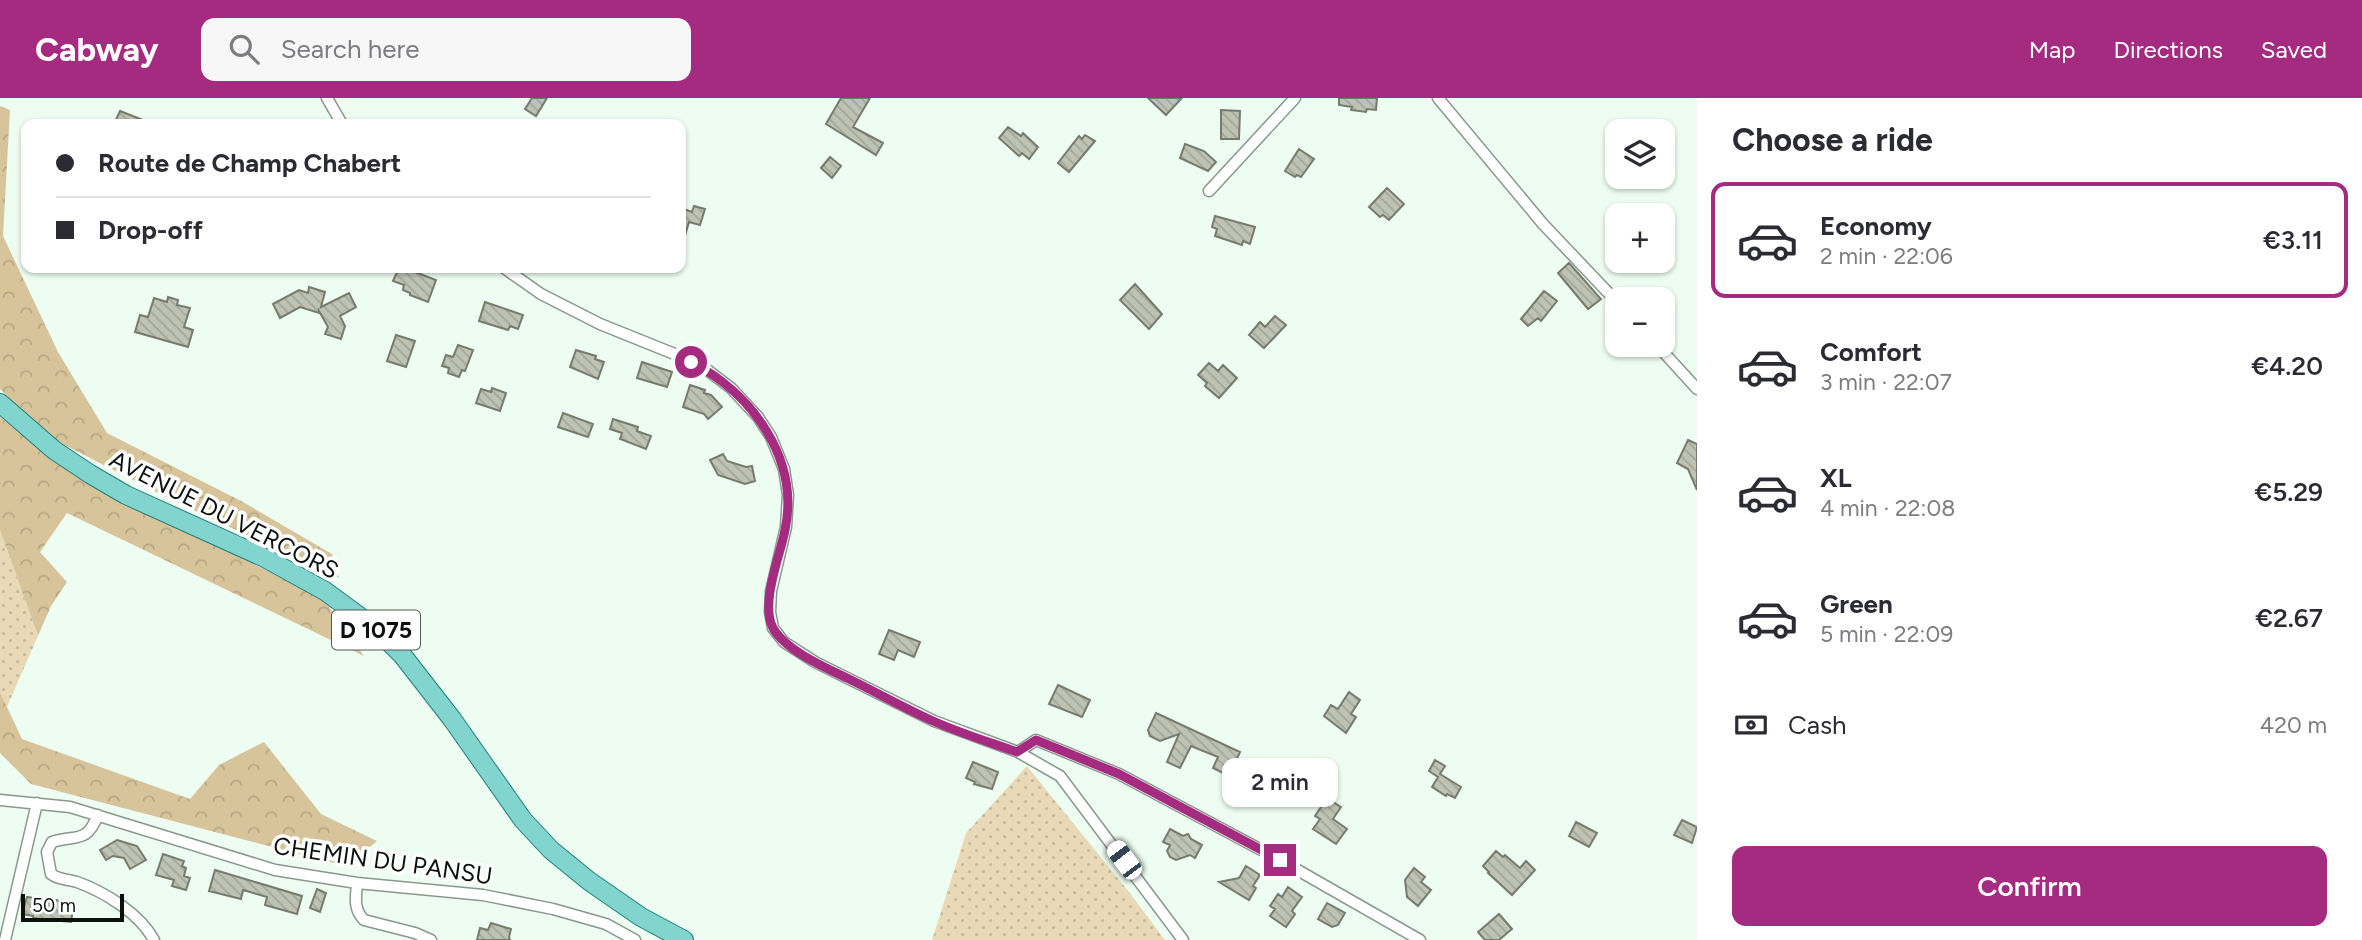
<!DOCTYPE html>
<meta charset="utf-8">
<style>
body{margin:0;font-family:Figtree,sans-serif;background:#f7f7f7;color:#2b2b33;height:100vh;display:flex;flex-direction:column;font-size:26px;white-space:nowrap}
*{box-sizing:border-box;margin:0}
p{font-size:23px;color:#7c7c81}
.icon{flex:none;width:38px;height:38px;fill:none;stroke:currentColor;stroke-width:2;stroke-linecap:round;stroke-linejoin:round}
.map{position:relative;flex:1;overflow:hidden}
.panel{display:flex;flex-direction:column;background:#fff;width:665px}
.panel>*{flex:none}
.guide{position:absolute;left:21px;top:21px;width:665px;height:154px;border-radius:14px;box-shadow:0 2px 5px #0004;display:grid;align-content:center;height:154px;padding:0 35px;background:#fff}
.fabs{position:absolute;left:1605px;top:21px;display:grid;gap:14px}
.fabs a{display:grid;place-items:center;width:70px;height:70px;border-radius:14px;background:#fff;box-shadow:0 2px 5px #0004;font-size:35px}
.scale{position:absolute;left:21px;bottom:18px;width:103px;box-sizing:border-box;padding-left:7px;border:4px solid #0c110d;border-top:0;font-size:19px;line-height:24px;white-space:nowrap;color:#0c110d;-webkit-text-stroke:5px #fff;paint-order:stroke}
.end{position:absolute;width:32px;height:32px;margin:-16px;border:9px solid #a52b80;background:#fff;box-shadow:0 0 0 4px #fff}
.from{border-radius:50%}
.bubble{position:absolute;height:49px;border-radius:14px;background:#fff;box-shadow:0 2px 5px #0004;font-size:23px;font-weight:600;line-height:49px;text-align:center}
.car{position:absolute;width:21px;height:42px;margin:-21px -10px;border-radius:9px;box-shadow:0 0 5px 2px #0007;background:linear-gradient(#fff 24%,#345 0 40%,#fff 0 76%,#345 0 86%,#fff 0)}
.guide b{display:flex;align-items:center;gap:24px;height:66px;font-size:26px}
.guide b+b{border-top:2px solid #e1e1e2}
.guide i{width:18px;height:18px;background:#2b2b33}
ul{padding:0;list-style:none}
li{display:flex;align-items:center;gap:21px;height:116px;margin:0 14px 10px;padding:0 21px;border:4px solid transparent;border-radius:14px}
li div{flex:1}
li b{display:block;font-size:26px}
li em{font-style:normal;font-weight:600}
li.active{border-color:#a52b80}
li>.icon{width:63px;height:63px;stroke-width:1.5}
h2{padding:0 35px;font-size:32px;line-height:84px}
.pay{display:flex;align-items:center;gap:18px;height:77px;padding:0 35px;font-size:26px}
.pay p{margin-inline-start:auto}
.action{display:flex;gap:14px;margin-top:auto;padding:14px 35px}
.action a{flex:1;height:80px;border-radius:14px;background:#a52b80;color:#fff;font-size:28px;font-weight:600;line-height:80px;text-align:center}
header{display:flex;align-items:center;gap:42px;box-sizing:border-box;height:98px;padding:0 35px;background:#a52b80;color:#fff}
header strong{font-size:33px}
nav{display:flex;gap:38px;margin-inline-start:auto;font-size:24px}
.search{width:490px;height:63px;background:#f7f7f7;display:flex;align-items:center;gap:18px;box-sizing:border-box;padding:0 24px;border-radius:14px;color:#7c7c81;font-size:26px}
main{display:flex;flex:1;min-height:0}
.map>svg:first-child{display:block}
.grass{fill:url(#grass-dots)}
.forest{fill:url(#forest-crowns)}
.building{fill:url(#building-back-hatch);stroke:#767b6c;stroke-width:2}
.lines{fill:none;stroke-linecap:round;stroke-linejoin:round}
.minor-casing{stroke:#89988d;stroke-width:13}
.primary-casing{stroke:#227e76;stroke-width:20}
.minor{stroke:#fff;stroke-width:10}
.primary{stroke:#82d4cf;stroke-width:18}
.route{stroke:#a52b80;stroke-width:9}
.labels{text-anchor:middle;stroke-width:7;stroke-linejoin:round;paint-order:stroke}
.shield{fill:#fff;stroke:#555856;stroke-width:2}
.shield-label{font-size:23px;font-weight:bold;fill:#0c110d}
.street-label{font-size:24px;fill:#0c110d;stroke:#fff}
</style>
<header>
<strong>Cabway</strong>
<div class="search"><svg class="icon" aria-label="search" viewBox="0 0 24 24"><circle cx="10" cy="10" r="6"/><path d="M15 15l6 6"/></svg>Search here</div>
<nav><a>Map</a><a>Directions</a><a>Saved</a></nav>
</header>
<main>
<div class="map">
<svg width="1697" height="842" viewBox="0 0 1697 842">
<defs>
<pattern id="grass-dots" width="8" height="8" patternUnits="userSpaceOnUse" patternTransform="scale(1.75)"><rect width="8" height="8" fill="#e9d9b7"/><path d="M2 2h.1M6 6h.1" fill="none" stroke="#c7b99c" stroke-width="1.8" stroke-linecap="round"/></pattern>
<pattern id="forest-crowns" width="20" height="18" patternUnits="userSpaceOnUse" patternTransform="scale(1.75)"><rect width="20" height="18" fill="#d8c49b"/><path d="M2 6a3 3 0 1 1 6 0M12 15a3 3 0 1 1 6 0" fill="none" stroke="#b8a784"/></pattern>
<pattern id="building-back-hatch" width="6" height="6" patternUnits="userSpaceOnUse" patternTransform="scale(1.75)"><rect width="6" height="6" fill="#bfc3b3"/><path d="M-1 5l2 2M0 0l6 6M5-1l2 2" fill="none" stroke="#a3a699"/></pattern>
</defs>
<rect width="100%" height="100%" fill="#edfdf1"/>
<path class="grass" d="M0,432L38,538L7,609L0,594Z
M1027,668L1129,794L1165,842H932L966,735Z"/>
<path class="forest" d="M0,8L10,12L3,138L58,254L107,335L243,404L332,456L339,480L172,402L47,338L0,291Z
M0,319L85,383L227,452L324,502L364,558L67,415L40,454L67,484L51,508L38,538L0,432Z
M0,594L22,641L190,701L219,667L264,644L321,716L377,743L345,768L31,686L0,655Z"/>
<path class="building" d="M532,0H547L536,18L525,11Z
M841,0H870L853,29L883,45L876,57L826,26Z
M1148,0H1182L1166,17Z
M1339,0H1377L1376,12L1367,11L1366,14L1351,12L1352,9L1339,7Z
M1221,12L1240,13L1239,41H1221Z
M120,13L153,26H114Z
M1008,29L1021,38L1023,35L1038,49L1029,61L1022,55L1019,58L999,40Z
M1085,37L1095,43L1069,74L1058,65L1079,38L1082,41Z
M1185,46L1204,53L1216,64L1208,73L1180,60Z
M1299,51L1314,61L1301,79L1297,77L1295,79L1285,73Z
M830,59L841,68L832,80L821,70Z
M1387,90L1404,106L1389,122L1383,117L1380,119L1369,109Z
M694,108L705,111L700,127L689,124L683,144L681,143V110L692,114Z
M1215,118L1255,129L1250,146L1243,143L1242,147L1215,138L1217,131L1212,129Z
M1569,165L1601,201L1588,211L1558,175Z
M399,170H412L410,172L436,182L428,204L410,197V195L403,192L404,187L393,183Z
M1135,186L1162,216L1149,231L1120,202Z
M309,189L325,194L321,209L349,195L356,209L340,218L345,228L341,241L325,236L328,229L319,213V215L300,209L280,220L273,206L299,192L308,195Z
M1544,193L1557,203L1541,223L1538,220L1528,228L1521,221Z
M168,199L178,202L177,207L190,210L184,229L193,232L188,249L135,234L140,217L148,219L154,200L167,204Z
M485,204L523,217L518,231L510,228L508,232L479,223Z
M1275,218L1286,227L1264,250L1249,237L1260,224L1265,229Z
M396,237L415,243L406,269L387,263Z
M458,247L473,252L465,273L462,272L459,279L448,275L449,270L442,268L446,257L453,259Z
M576,252L596,258L595,261L604,264L598,281L570,269Z
M642,264L672,274L667,289L637,280Z
M1209,265L1218,273L1223,267L1237,280L1219,300L1205,288L1207,285L1198,277Z
M690,287L705,292L704,295L711,297L722,309L708,321L704,316L683,309Z
M492,290L506,295L500,313L476,305L481,291L491,294Z
M563,315L593,326L588,339L558,329Z
M613,321L638,329L637,333L651,338L646,351L620,341L622,335L610,331Z
M1688,342L1697,346V392L1688,371L1677,365Z
M723,356L727,363L746,369L752,368L755,383L745,386L718,377L710,362Z
M889,532L920,544L914,559L898,552L894,562L879,556Z
M1058,587L1090,602L1082,619L1049,606Z
M1349,594L1360,602L1351,616L1356,619L1346,635L1324,618L1331,607L1338,611Z
M1156,615L1240,654L1229,678L1213,670L1218,659L1191,648L1180,670L1167,664L1179,636L1160,643L1150,638L1148,632Z
M1435,662L1445,668L1440,676L1461,689L1455,700L1447,696L1446,698L1432,689L1438,679L1429,673Z
M973,664L998,674L992,691L974,686L975,684L966,680Z
M1327,700L1341,709L1333,721L1347,731L1336,746L1313,731L1320,721L1315,718Z
M1682,722L1697,729L1692,745L1674,737Z
M1576,724L1597,735L1589,749L1569,738Z
M1170,731L1183,738L1188,736L1191,741L1202,747L1195,760L1190,757L1176,762L1170,759L1167,753L1170,747L1163,744Z
M117,742L137,748L146,762L130,771L124,760L113,758L106,762L100,752Z
M1496,753L1503,759L1505,757L1520,770L1526,763L1535,772L1512,797L1488,775L1489,774L1483,768Z
M163,756L184,763L182,768L186,770L184,778L190,780L186,792L172,788L174,782L156,777Z
M1246,768L1260,777L1253,788L1256,790L1249,802L1219,784L1239,780Z
M1414,770L1425,779L1421,784L1431,792L1418,808L1407,799L1405,782Z
M215,772L302,798L297,816L265,807L267,799L243,792L241,801L209,793Z
M1288,789L1302,799L1292,813L1295,816L1286,829L1270,818L1275,811L1270,808L1278,796L1282,799Z
M317,791L326,795L320,814L310,810Z
M27,799L62,803L61,810L73,811L71,824L33,820V818L22,816Z
M1327,805L1345,815L1338,827L1332,829L1318,821Z
M1499,816L1512,831L1499,842H1485L1478,834Z
M491,825L511,831L509,839L510,842H477L480,830L488,832Z"/>
<g class="lines">
<g class="minor-casing">
<path id="minor" d="M327,0L342,26
M1438,0L1543,126L1617,204
M1209,93L1295,0
M504,170L541,196L600,226L677,257L706,271L731,290L758,319L771,339L784,371L788,397L786,429L771,493L770,514L773,530L784,544L815,564L934,623L1018,654L1060,678L1183,842
M1657,247L1697,291
M1018,654L1036,642L1119,676L1280,762L1420,842
M0,702L70,709L275,772L357,785L483,797L553,811L606,826L635,842
M98,717C86,746 78,736 52,744L47,754L51,776C59,782 67,781 77,784C105,794 140,816 154,842
M357,785C356,799 353,811 364,822L415,835L431,842
M5,842L37,705"/>
</g>
<g class="primary-casing">
<path id="primary" d="M0,305L54,352L90,376L126,397L265,460L325,493L374,529L403,558L452,621L523,722L551,752L589,783L641,819L684,842"/>
</g>
<use href="#minor" class="minor"/>
<use href="#primary" class="primary"/>
</g>
<g class="lines">
<path class="route" d="M691,264C752,295 800,361 785,432C780,458 760,506 773,530C785,552 826,570 847,580C876,594 904,610 933,623C960,635 989,644 1017,654L1036,642L1119,676L1280,762"/>
</g>
<g class="labels">
<rect class="shield" x="332" y="512.5" width="88" height="39" rx="5"/>
<g class="shield-label">
<text x="376" y="540">D 1075</text>
</g>
<g class="street-label">
<text transform="translate(224 417) rotate(27)" y="8">AVENUE DU VERCORS</text>
<text transform="translate(383 763) rotate(8)" y="8">CHEMIN DU PANSU</text>
</g>
</g>
</svg>
<div class="fabs">
<a><svg class="icon" aria-label="layers" viewBox="0 0 24 24"><path d="M12 4l9 5-9 5-9-5zM3 14l9 5 9-5"/></svg></a>
<a>+</a>
<a>−</a>
</div>
<div class="scale">50 m</div>
<i class="end from" style="left:691px;top:264px"></i>
<i class="end" style="left:1280px;top:762px"></i>
<div class="bubble" style="left:1222px;top:660px;width:116px">2 min</div>
<i class="car" style="left:1124px;top:762px;rotate:323deg"></i>
<div class="guide">
<b><i class="from"></i>Route de Champ Chabert</b>
<b><i></i>Drop-off</b>
</div>
</div>
<section class="panel">
<h2>Choose a ride</h2>
<ul>
<li class="active"><svg class="icon" aria-label="car" viewBox="0 0 24 24"><path d="M5 17H2v-5l4-1 3-4h7l3 4 3 1v5h-3M9 17h6M6 11h13"/><circle cx="7" cy="17" r="2"/><circle cx="17" cy="17" r="2"/></svg><div><b>Economy</b><p>2 min · 22:06</p></div><em>€3.11</em></li>
<li><svg class="icon" aria-label="car" viewBox="0 0 24 24"><path d="M5 17H2v-5l4-1 3-4h7l3 4 3 1v5h-3M9 17h6M6 11h13"/><circle cx="7" cy="17" r="2"/><circle cx="17" cy="17" r="2"/></svg><div><b>Comfort</b><p>3 min · 22:07</p></div><em>€4.20</em></li>
<li><svg class="icon" aria-label="car" viewBox="0 0 24 24"><path d="M5 17H2v-5l4-1 3-4h7l3 4 3 1v5h-3M9 17h6M6 11h13"/><circle cx="7" cy="17" r="2"/><circle cx="17" cy="17" r="2"/></svg><div><b>XL</b><p>4 min · 22:08</p></div><em>€5.29</em></li>
<li><svg class="icon" aria-label="car" viewBox="0 0 24 24"><path d="M5 17H2v-5l4-1 3-4h7l3 4 3 1v5h-3M9 17h6M6 11h13"/><circle cx="7" cy="17" r="2"/><circle cx="17" cy="17" r="2"/></svg><div><b>Green</b><p>5 min · 22:09</p></div><em>€2.67</em></li>
</ul>
<div class="pay"><svg class="icon" aria-label="cash" viewBox="0 0 24 24"><path d="M3 7h18v10H3z"/><circle cx="12" cy="12" r="2"/></svg>Cash<p>420 m</p></div>
<div class="action"><a>Confirm</a></div>
</section>
</main>
